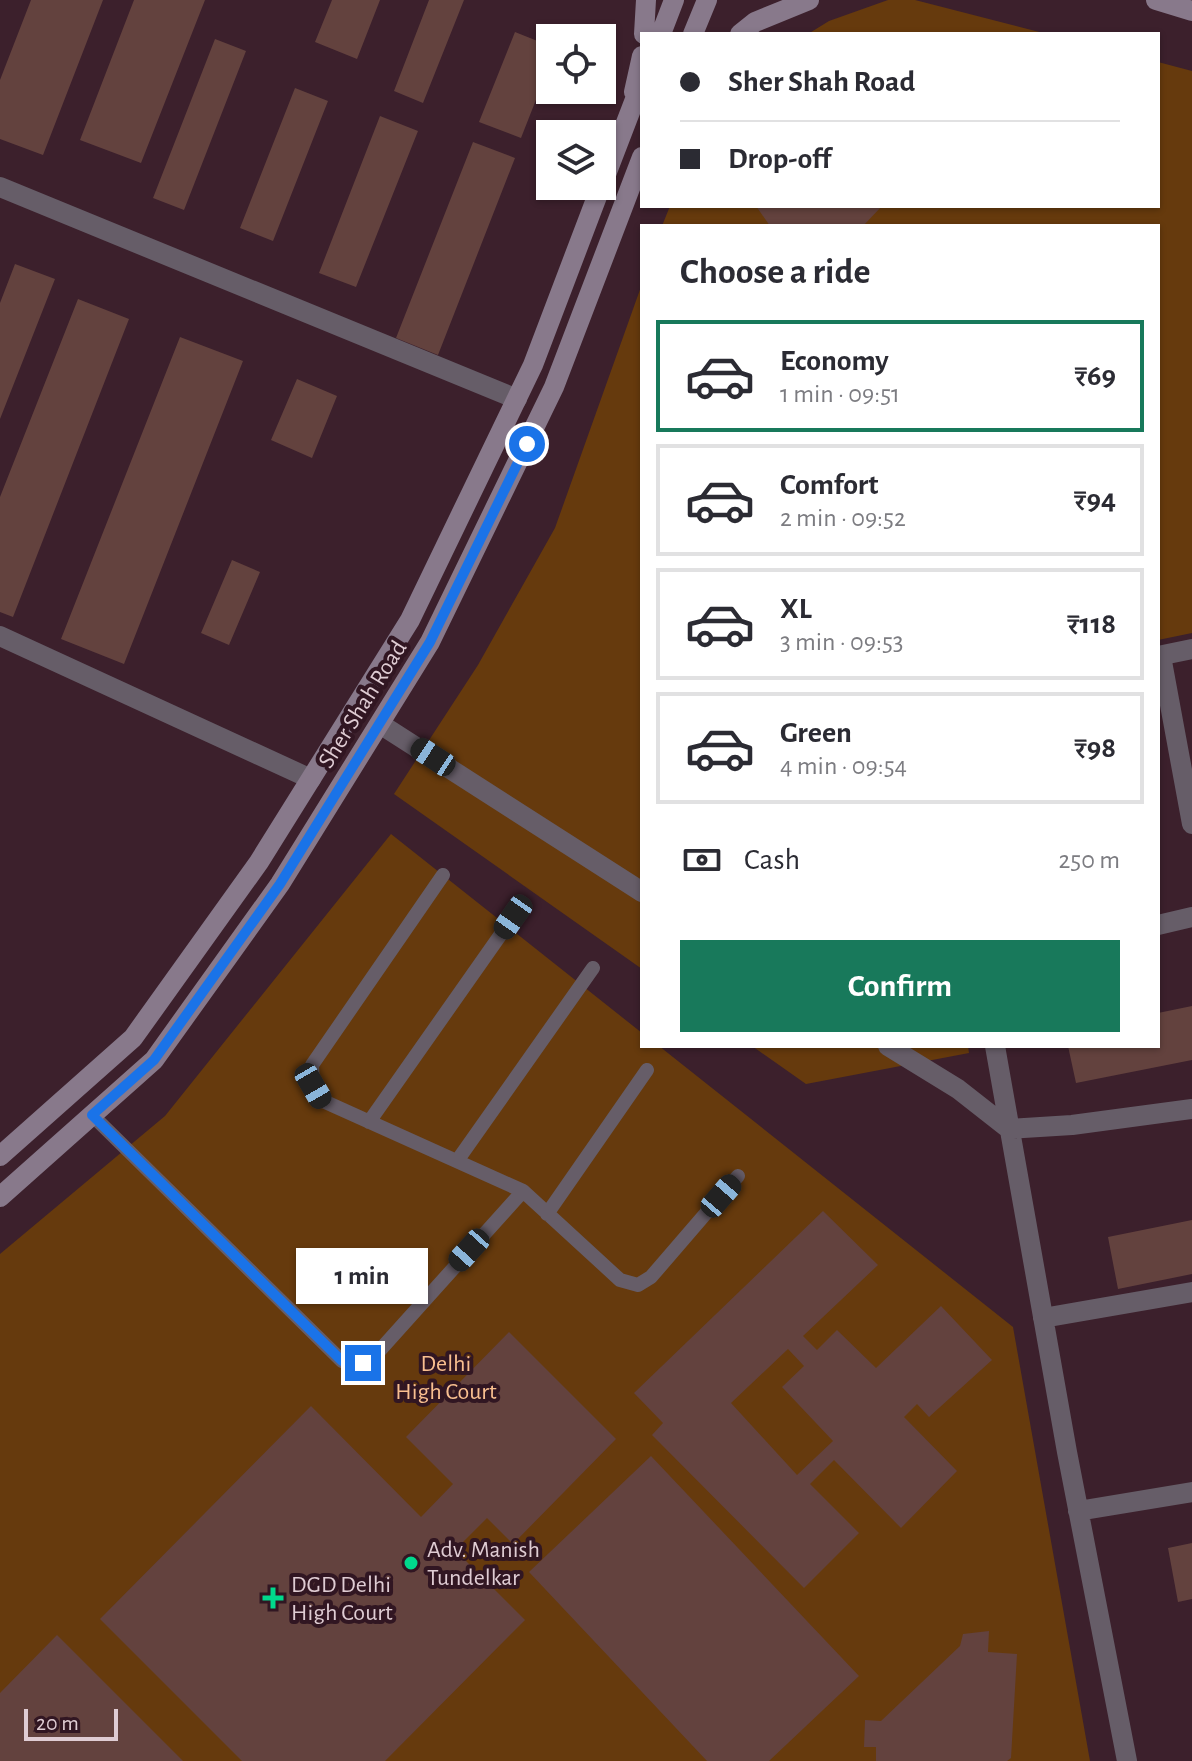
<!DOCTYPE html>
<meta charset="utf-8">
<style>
body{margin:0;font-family:"Alegreya Sans",sans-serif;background:#f2f2f3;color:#2b2b33;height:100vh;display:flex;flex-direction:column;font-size:30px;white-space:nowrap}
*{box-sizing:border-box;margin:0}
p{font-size:26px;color:#7c7c81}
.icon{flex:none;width:44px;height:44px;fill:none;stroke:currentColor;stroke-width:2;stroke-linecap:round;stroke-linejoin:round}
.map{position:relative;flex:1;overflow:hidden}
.sheet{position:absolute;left:640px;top:224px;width:520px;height:824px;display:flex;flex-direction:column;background:#fff;border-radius:0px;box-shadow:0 2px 6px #0004}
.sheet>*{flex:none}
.top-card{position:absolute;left:640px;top:32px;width:520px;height:176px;border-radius:0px;box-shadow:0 2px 6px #0004;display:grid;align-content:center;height:176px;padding:0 40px;background:#fff}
.tools{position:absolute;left:536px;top:24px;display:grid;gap:16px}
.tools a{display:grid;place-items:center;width:80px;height:80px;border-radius:0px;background:#fff;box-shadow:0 2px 6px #0004;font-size:40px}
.scale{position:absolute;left:24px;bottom:20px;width:94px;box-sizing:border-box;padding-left:8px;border:4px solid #dfccd3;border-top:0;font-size:22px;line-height:28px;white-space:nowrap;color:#dfccd3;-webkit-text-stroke:6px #311622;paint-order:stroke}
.end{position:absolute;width:36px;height:36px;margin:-18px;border:10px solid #1a73e8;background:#fff;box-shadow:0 0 0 4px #fff}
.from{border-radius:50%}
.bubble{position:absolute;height:56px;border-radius:0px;background:#fff;box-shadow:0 2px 6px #0004;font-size:26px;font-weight:700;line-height:56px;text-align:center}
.car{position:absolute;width:24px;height:48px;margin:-24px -12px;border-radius:10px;box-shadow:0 0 6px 2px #0007;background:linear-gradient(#222 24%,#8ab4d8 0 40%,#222 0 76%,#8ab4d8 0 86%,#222 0)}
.top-card b{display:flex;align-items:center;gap:28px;height:76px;font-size:30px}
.top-card b+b{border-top:2px solid #e1e1e2}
.top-card i{width:20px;height:20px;background:#2b2b33}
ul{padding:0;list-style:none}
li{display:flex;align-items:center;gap:24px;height:112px;margin:0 16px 12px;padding:0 24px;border:4px solid #e1e1e2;border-radius:0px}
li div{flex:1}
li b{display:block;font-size:30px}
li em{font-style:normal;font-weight:700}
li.active{border-color:#18795b}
li>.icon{width:72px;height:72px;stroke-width:1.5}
h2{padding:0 40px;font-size:36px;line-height:96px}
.pay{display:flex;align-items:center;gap:20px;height:88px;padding:0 40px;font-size:30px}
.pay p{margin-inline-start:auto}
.action{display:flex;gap:16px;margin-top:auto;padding:16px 40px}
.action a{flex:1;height:92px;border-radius:0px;background:#18795b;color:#fff;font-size:32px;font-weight:700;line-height:92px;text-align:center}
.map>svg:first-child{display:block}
.green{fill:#663a0d}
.building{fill:#63423e;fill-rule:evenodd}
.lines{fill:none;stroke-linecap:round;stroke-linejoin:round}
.service{stroke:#665d68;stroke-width:14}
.minor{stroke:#665d68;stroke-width:20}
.secondary{stroke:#88798b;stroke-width:20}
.route{stroke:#1a73e8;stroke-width:10}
.poi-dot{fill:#00d98c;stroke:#311622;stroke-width:3}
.labels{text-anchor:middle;stroke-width:8;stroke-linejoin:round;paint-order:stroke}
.street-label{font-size:24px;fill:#dfccd3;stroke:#311622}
.park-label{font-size:24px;fill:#f9bf90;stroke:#311622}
.poi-label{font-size:24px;fill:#dfccd3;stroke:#311622;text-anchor:start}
</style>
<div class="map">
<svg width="1192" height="1761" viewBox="0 0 1192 1761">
<rect width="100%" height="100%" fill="#3c202c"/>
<path class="green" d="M888,0H915L1047,34H808L829,21Z
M1158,62L1192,71V633L1158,640V226H662L670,206H1158Z
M642,284V969L394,794L478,665L555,528Z
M391,834L642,1033V1046H659L1013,1327L1090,1761H0V1254L165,1116Z
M752,1046H968L969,1053L806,1084Z"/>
<path class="building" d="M31,0H103L43,155L0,139V80Z
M134,0H205L141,163L80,140Z
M332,0H380L357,59L315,42Z
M429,0H464L423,103L394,91Z
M515,32L550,46V64L521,138L479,122Z
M215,39L246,51L184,210L153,198Z
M295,88L328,101L273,241L240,228Z
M380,116L418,131L356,287L319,273Z
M473,142L515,158L438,355L396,338Z
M756,206H882L863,226H770Z
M15,264L55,279L0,419V303Z
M78,299L129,319L13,617L0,612V497Z
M180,337L243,361L124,664L61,639Z
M297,379L337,396L312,458L271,440Z
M232,560L260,572L229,645L201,633Z
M1192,1006V1060L1076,1083L1068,1046H1158V1013Z
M823,1211L878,1265L803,1336L817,1350L837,1330L876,1368L941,1306L992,1360L929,1417L917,1404L904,1417L957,1471L901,1528L834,1460L810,1484L859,1533L804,1588L652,1435L663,1423L634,1393ZM788,1349L804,1366L782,1387L833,1441L797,1475L731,1403Z
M1192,1220V1274L1118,1289L1108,1237Z
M509,1332L616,1439L513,1544L487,1518L455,1550L525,1620L385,1761H242L100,1619L311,1406L421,1517L453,1484L406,1437Z
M651,1456L859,1676L769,1761H707L529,1572Z
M1192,1543V1599L1178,1602L1168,1548Z
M989,1631L988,1652L1017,1654L1011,1758L1007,1761H876V1747H864L865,1720L881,1721L960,1646L963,1634Z
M57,1635L183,1761H0V1693Z"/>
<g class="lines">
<path class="service" d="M443,875L312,1065L313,1086L321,1100L523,1191
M92,1115L342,1361C353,1363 361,1363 372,1359L523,1191L620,1280L638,1285L651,1277L738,1176
M369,1122L513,917
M457,1161L593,968
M547,1214L647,1070"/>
<path class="minor" d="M0,187L517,399
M0,636L311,779
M1158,656L1192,649
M1161,656L1192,824
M380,724L642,892
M1158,925L1192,917
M888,1046L958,1089L1009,1129L1072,1125L1192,1109
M995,1046L1067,1452L1127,1761
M1043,1318L1192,1292
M1078,1511L1192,1492"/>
<path class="secondary" d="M1156,0L1192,11
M644,34L646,0
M661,34L674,0
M693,34L707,0
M740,34L755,22L809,0
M634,92L642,56
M602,185L642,81
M0,1156L133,1038L259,862L410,620L533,365L601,186
M0,1197L154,1060L280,884L430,642L554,387L642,157"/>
</g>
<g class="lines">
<path class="route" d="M363,1363L342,1361L92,1115L154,1060L280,884L430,642L527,444"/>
</g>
<g class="poi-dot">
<circle cx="411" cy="1563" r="8"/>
<path d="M269 1586h8v8h8v8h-8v8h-8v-8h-8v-8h8z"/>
</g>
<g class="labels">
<g class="street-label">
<text transform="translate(362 704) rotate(-58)" y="8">Sher Shah Road</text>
</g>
<g class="park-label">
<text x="446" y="1371">Delhi<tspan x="446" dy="28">High Court</tspan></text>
</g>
<g class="poi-label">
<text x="427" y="1557">Adv. Manish<tspan x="427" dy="28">Tundelkar</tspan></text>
<text x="291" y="1592">DGD Delhi<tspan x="291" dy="28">High Court</tspan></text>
</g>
</g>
</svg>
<div class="tools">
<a><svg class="icon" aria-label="locate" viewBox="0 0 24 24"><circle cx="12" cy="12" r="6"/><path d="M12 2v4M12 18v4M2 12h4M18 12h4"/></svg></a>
<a><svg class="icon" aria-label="layers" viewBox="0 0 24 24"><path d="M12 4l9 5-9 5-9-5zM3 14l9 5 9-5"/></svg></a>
</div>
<div class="scale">20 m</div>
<i class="end from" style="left:527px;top:444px"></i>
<i class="end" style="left:363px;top:1363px"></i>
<div class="bubble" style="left:296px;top:1248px;width:132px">1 min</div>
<i class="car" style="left:433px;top:757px;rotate:303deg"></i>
<i class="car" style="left:513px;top:917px;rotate:215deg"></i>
<i class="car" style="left:313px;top:1086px;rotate:150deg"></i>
<i class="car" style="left:721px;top:1196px;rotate:41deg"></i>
<i class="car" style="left:469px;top:1250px;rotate:222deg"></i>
<div class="top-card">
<b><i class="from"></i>Sher Shah Road</b>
<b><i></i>Drop-off</b>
</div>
<section class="sheet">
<h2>Choose a ride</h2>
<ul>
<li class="active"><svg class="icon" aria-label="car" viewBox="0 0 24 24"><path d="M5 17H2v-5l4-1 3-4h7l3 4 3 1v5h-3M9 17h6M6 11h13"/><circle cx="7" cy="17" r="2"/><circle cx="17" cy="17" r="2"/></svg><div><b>Economy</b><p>1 min · 09:51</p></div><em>₹69</em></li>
<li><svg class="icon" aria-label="car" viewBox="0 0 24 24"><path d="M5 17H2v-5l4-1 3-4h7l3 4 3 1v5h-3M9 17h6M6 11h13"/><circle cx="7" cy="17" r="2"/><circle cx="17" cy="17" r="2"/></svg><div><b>Comfort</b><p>2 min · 09:52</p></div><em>₹94</em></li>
<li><svg class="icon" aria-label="car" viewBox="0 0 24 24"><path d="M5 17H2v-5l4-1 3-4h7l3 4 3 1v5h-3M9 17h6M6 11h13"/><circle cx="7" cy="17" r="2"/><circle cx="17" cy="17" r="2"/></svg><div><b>XL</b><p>3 min · 09:53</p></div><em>₹118</em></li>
<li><svg class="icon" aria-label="car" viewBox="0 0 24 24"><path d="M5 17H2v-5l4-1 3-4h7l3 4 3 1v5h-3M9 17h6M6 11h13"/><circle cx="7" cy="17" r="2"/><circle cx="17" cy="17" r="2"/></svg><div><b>Green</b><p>4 min · 09:54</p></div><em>₹98</em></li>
</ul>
<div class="pay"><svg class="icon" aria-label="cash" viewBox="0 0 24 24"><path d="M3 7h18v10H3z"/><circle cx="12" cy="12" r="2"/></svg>Cash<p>250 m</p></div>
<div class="action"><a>Confirm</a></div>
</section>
</div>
